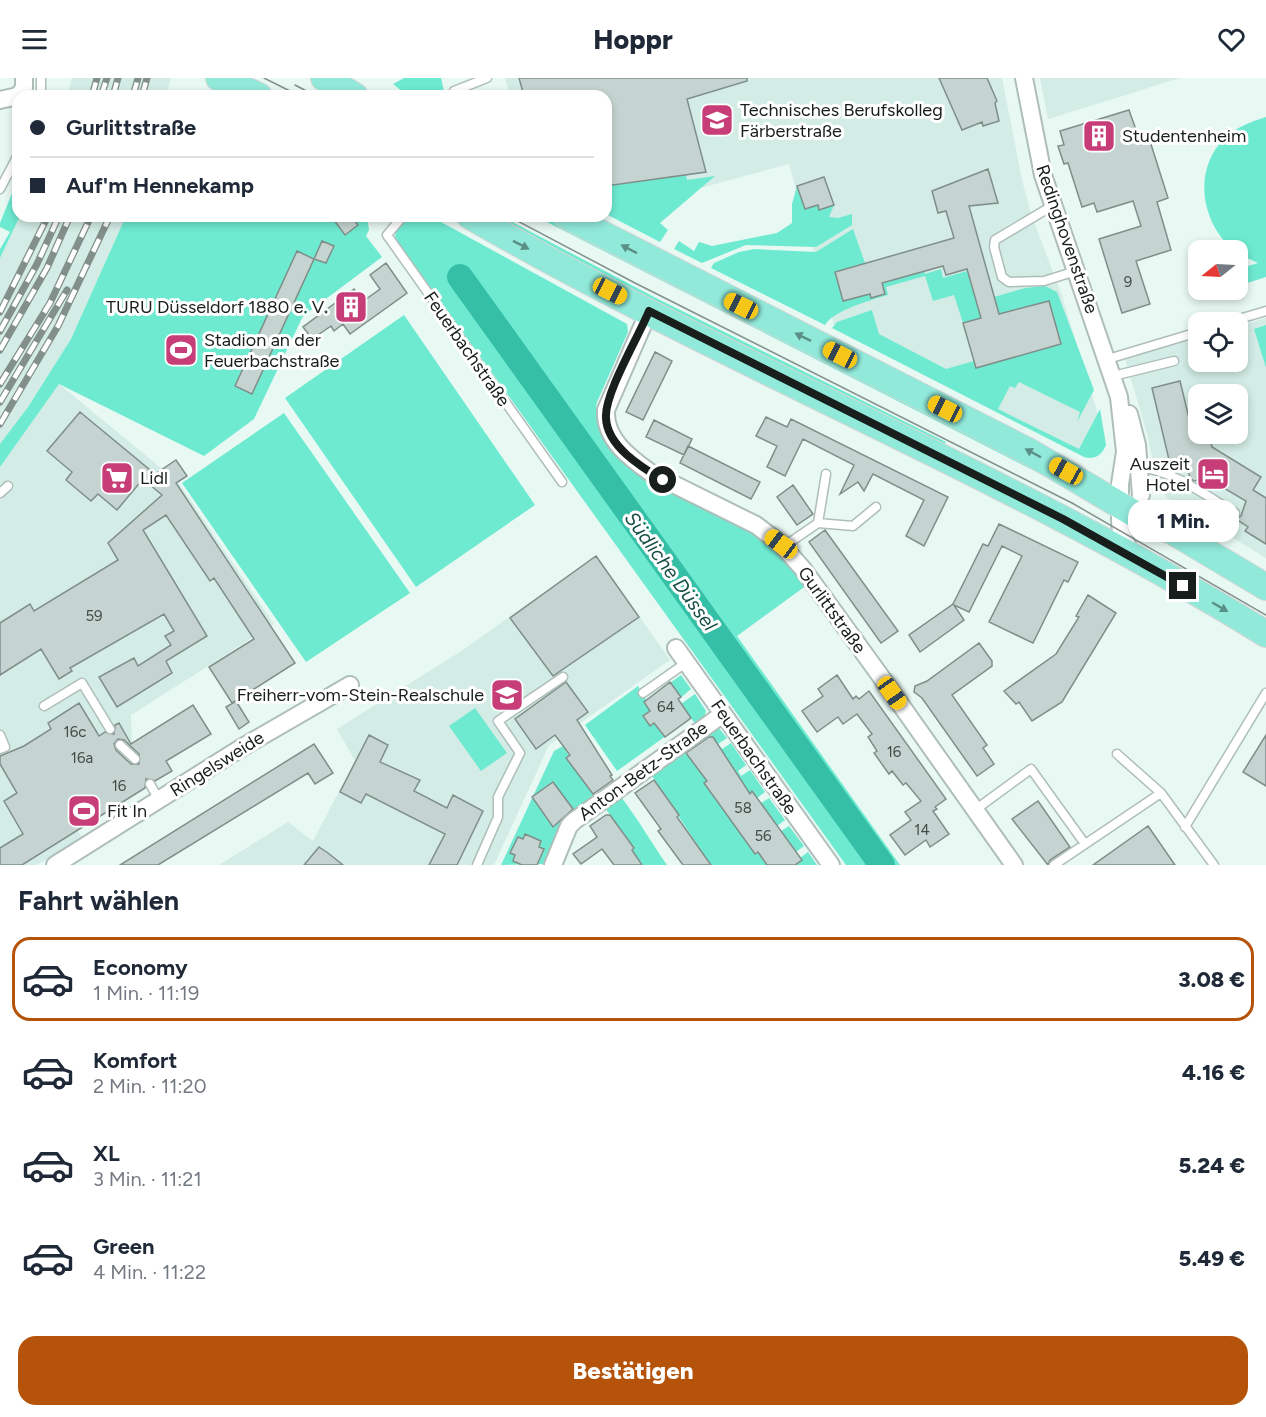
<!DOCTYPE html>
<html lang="de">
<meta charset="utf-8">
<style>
body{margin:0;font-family:Figtree,sans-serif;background:#f6f6f7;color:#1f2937;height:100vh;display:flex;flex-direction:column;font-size:22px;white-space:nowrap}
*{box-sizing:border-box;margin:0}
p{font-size:20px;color:#747a83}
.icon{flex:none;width:33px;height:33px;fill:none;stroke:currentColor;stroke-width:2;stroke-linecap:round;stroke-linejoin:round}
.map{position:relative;height:787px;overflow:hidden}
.side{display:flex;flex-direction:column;background:#fff;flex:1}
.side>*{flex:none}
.top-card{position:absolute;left:12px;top:12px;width:600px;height:132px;border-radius:18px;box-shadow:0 3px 9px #0003;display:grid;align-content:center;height:132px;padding:0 18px;background:#fff}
.needle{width:39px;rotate:252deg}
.buttons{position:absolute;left:1188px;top:162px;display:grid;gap:12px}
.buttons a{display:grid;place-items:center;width:60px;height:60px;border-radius:12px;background:#fff;box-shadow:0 3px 9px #0003;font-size:30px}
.end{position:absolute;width:27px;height:27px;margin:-14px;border:8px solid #181e1c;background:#fff;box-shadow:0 0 0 3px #fff}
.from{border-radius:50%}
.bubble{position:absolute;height:42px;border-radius:18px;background:#fff;box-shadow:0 3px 9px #0003;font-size:20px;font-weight:800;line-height:42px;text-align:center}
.car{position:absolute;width:18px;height:36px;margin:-18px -9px;border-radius:8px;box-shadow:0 0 4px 2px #0007;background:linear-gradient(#f5c518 24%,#345 0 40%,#f5c518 0 76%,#345 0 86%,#f5c518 0)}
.top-card b{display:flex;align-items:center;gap:21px;height:57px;font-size:22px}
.top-card b+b{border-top:2px solid #e0e1e3}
.top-card i{width:15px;height:15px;background:#1f2937}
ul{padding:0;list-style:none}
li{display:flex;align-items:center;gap:18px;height:84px;margin:0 12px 9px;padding:0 6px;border:3px solid transparent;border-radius:18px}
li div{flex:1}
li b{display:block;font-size:22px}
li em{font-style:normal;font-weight:800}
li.current{border-color:#b45309}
li>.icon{width:54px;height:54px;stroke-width:1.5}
h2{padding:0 18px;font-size:27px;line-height:72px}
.action{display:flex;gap:12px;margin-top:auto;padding:12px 18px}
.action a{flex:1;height:69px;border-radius:18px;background:#b45309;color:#fff;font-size:24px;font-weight:800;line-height:69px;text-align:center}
header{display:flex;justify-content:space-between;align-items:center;height:78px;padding:0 18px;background:#fff;font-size:27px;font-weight:800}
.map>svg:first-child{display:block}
.built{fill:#d3ece5;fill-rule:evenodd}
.green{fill:#6eead1}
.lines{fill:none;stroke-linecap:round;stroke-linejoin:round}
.river{stroke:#36bfa7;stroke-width:26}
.building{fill:#c5d4d0;stroke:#808e8a;stroke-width:1.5;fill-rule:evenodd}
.lane-casing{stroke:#afbeba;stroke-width:11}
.street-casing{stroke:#afbeba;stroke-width:20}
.primary-casing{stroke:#d5d6d6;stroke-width:28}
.lane{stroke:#fff;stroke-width:8}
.street{stroke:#fff;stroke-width:16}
.primary{stroke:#91e9da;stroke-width:26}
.tram{stroke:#838f8b;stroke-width:1.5}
.rail-casing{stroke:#838f8b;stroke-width:7}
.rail{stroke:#fff;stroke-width:4.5;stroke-dasharray:14;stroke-linecap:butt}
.oneway{fill:#5b8e84}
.route{stroke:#181e1c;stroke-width:8}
.labels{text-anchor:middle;stroke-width:6;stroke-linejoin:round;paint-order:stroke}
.number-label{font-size:15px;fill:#434c49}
.poi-label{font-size:18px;fill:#181e1c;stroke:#fff;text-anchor:start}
.street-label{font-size:18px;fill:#181e1c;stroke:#fff}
.water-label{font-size:20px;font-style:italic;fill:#184f45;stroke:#fff}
</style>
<header><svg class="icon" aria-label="menu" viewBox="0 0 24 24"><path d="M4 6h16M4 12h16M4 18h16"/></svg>Hoppr<svg class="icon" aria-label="heart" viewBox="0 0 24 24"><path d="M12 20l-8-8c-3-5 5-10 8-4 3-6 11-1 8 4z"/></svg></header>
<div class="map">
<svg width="1266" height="787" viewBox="0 0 1266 787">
<rect width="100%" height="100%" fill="#e8f8f3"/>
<path class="built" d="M72,0H171L166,18H67Z
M505,0H1002L1022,102L1031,136L1061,215L1105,359L1089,377L835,250L789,86L645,125L606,18H505L509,13Z
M1040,0H1180L1048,41Z
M20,138H126L71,261L28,329L0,366V180Z
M1266,240V480L1166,419L1158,410L1148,359L1125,280L1198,259V284H1238V248ZM1198,316H1238V356H1198Z
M59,306L178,404L274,546L131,637L132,665L55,715L83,762L36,787H0V389Z
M596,477L670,582L549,667L494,787H219L288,744L313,763L355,683L337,651L463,572Z"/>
<path class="green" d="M404,0H441L445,18H408L393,6Z
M1266,39V199L1238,208V191L1258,185L1238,176V172H1234C1201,146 1192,91 1225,60C1237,49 1250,44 1266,39Z
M686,97L687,102L715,98L660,145L668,152L660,164L606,136V108Z
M18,100L20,138L0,180V171L10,154L0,149V145Z
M797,108L805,131L818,127L820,132L834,127L829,139L838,140L852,136V147L816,169L746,167L702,185L674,171L679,163L694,173L699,164L712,168L777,155L792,145V126Z
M126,138H367L369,152L366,158L382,179L303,238L254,341L204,378L59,306L0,389V366L28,329L71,261Z
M430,138L627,246L628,254L597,324C594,338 599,346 608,357L764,462L785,480L807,507L737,558L900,787H846L395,160L396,151L408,139Z
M485,138H501L656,220L946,364L944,367L1063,430Z
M535,138H549L1009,370L1072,412Z
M853,151L865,185L835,194L843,223L870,216L871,220L882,205L924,193L925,196L941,191L943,200L967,193L981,240L963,245L954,217L933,223L925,198L886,209L888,217C871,222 834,232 825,247L711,190L714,185L739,174L754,171L816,174Z
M1045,208L1057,214L1094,312L1077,344L1080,334L1019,304L1015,310L1010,308L998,331L1079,371L1100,331L1106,367C1102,377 1095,382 1084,379L832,250L837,244L872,232L879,256L946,291L974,283L977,290L1061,266L1049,223L999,236L994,219L1025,210Z
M404,237L535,427L416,509L285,320Z
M1266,247V290L1254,251Z
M284,335L410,515L306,584L182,405Z
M681,597L691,611L678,622L681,626L695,616L706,633L704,640L696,647L691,640L617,693L585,647L638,608L646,622Z
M475,630L507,675L481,693L449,648Z
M718,649L727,660L718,666L722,671L731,665L746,687L738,693L741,698L750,692L765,714L757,720L761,725L769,720L785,742L777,748L781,753L789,748L804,768L796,774L800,780L808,774L817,787H704L708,783L652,698Z
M563,668L595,719L545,786L501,787L554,673Z
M621,719C638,741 651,764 667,787H642L632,772L634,770L605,730Z"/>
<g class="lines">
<path class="river" d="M460,199L882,787"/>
</g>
<path class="building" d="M519,0H747V3L687,21L706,94L606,108V18H524Z
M939,0H987L997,23L995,25L999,43L983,48L982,44L962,52Z
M1129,32L1140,63L1149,60L1168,120L1157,124L1171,172L1136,183L1150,226L1122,235L1099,161L1141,148L1133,123L1097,134L1094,125L1082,129L1068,85L1064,86L1058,68L1064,67L1060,53Z
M988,91L998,125L969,128L999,236L1049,223L1061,266L976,290L963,245L981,240L967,191L946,197L943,188L882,205L885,216L871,220L870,216L843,223L835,194L954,160L946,133L938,135L932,113Z
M824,99L834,127L819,132L818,127L805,131L797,108Z
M331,138H350L358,147L345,157Z
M322,163L334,168L326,185L314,181Z
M297,173L314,181L252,316L235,308Z
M386,185L407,215L350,256L343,246L334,253L331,248L312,261L303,249L354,211L362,224L380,211L370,197Z
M655,274L672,283L643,342L626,334Z
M1180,303L1189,340L1198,338V356H1209L1212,369L1261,399L1253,412L1266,420V466L1245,453L1248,449L1236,441L1241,438L1246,423L1207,400L1194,403L1190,400L1186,383L1170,386L1152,310Z
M80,334L155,396L176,382L187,398L176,405L295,585L232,625L209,589L254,561L214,500L210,503L166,437L143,452L207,558L166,583L172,595L117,629L99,599L134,580L138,588L171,567L165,558L174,553L164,536L70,590L72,593L59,601L41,571L0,597V545L30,526L34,533L118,482L108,465L162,417L143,401L117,432L98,416L91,423L66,402L72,394L47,373Z
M766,339L787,349L791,341L948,419L924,468L906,458L924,422L873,396L864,413L858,404L840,416L854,387L803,361L785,398L767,389L777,368L756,358Z
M654,342L692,361L684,377L646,359Z
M688,368L760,404L751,421L680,385Z
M793,407L813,436L797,447L777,419Z
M999,446L1078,484L1068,504L1064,502L1033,565L989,544L1022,478L1002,468L969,534L954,527L964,542L920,574L909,557L953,526L983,466L988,468Z
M825,452L898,553L881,565L809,464Z
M596,478L639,539L553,598L510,540Z
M1088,517L1116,535L1062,624L1032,643L1019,624L1016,626L1004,613L1056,576L1079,539L1076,538Z
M979,565L992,583V588L952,617L987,667L983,670L994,686L977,698L922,620L914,614L915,608L927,603Z
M837,597L853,621L856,618L859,621L869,613L946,721L935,729L937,731L933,733L949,756L930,769L926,762L905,777L890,757L911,742L905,734L921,723L906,705L903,707L892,693L889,696L874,675L877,673L868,659L872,656L857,636L843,646L838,639L817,654L802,633L823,618L818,611Z
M566,604L588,634L577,642L612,697L610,698L613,702L593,716L566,680L570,677L555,657L536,671L515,641Z
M670,604L681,619L678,621L691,640L665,659L654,645L650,648L643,638L650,633L644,624Z
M236,623L249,644L239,651L226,629Z
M79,625L99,658L105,654L114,656L115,647L119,645L131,666L193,627L211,656L166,683L172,693L155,703L146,701L145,710L22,787H0V770L23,756L4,723L17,715L0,686V678L24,668L51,651L48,645ZM118,661L124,662L139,676V686H131L116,672L114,666Z
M369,657L388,667L380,684L420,702L414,713L447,730L453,717L483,733L457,787H429L445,756L366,716L361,725L340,714Z
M1266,657V708L1243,694Z
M709,659H713L750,716L752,713L802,782L795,787H767L758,774L755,776L704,705L707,703L686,675Z
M314,666L333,695L315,706L308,695L158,787H120Z
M654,702L679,737L677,739L711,787H683L658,753L661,751L635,715Z
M553,704L573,731L553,749L532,719Z
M1038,723L1070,769L1050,782L1048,787L1012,741Z
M606,737H610L634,770L632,772L642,787H614L602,771L581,786L573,776L597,759L590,748Z
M1148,748L1175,787H1093Z
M525,756L541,763L539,769L544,771L537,787H522L513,783L515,777L510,775L518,759L523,761Z
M319,769L328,775L343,787H304Z"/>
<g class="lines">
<g class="lane-casing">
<path id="lane" d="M41,0V18
M453,18L454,13L487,0
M0,111L18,77
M1052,128L995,162L994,169L1002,199L1009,204L1044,203L1076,193
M403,138L387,157L562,404
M1229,244L1266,233
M1108,281L1198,254
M1113,298L1174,283
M1139,389C1174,393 1205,417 1235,435
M0,415L8,408
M818,445L826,396
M783,469L818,445L853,448L876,429
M643,615L687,584
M44,628L82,605L110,651
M0,657L5,669L0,671
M120,667L135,681
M1117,676L1161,715L1214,787
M150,706L159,722
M975,732L1031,691L1085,766
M1185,749L1266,615
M477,787L498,739V719L520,675L498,643L563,599
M1054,787L1161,715"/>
</g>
<g class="street-casing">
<path id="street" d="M1024,0L1043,97L1119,319L1125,374L1120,406V442L1121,454L1132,478
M0,22L18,18L24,10V0
M649,233L606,332C604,361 630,380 651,395L756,447L781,466L803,491L879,596L1014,787
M1129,336L1137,367L1141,417
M676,570L831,787
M55,787L241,670L350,607
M553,787L569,748L574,743L723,636"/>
</g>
<g class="primary-casing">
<path id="primary" d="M219,0L259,18
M324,0L355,18
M470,138C730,288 1011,398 1266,556
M567,138L1030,374L1145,442L1172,453L1266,509"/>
</g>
<use href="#lane" class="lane"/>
<use href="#street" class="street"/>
<use href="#primary" class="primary"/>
<path class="tram" d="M264,0L300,18
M295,7L316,18
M508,138L635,205L1072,425L1266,537"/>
<g class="rail-casing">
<path id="rail" d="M92,18L97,0
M101,18L107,0
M113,18L118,0
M133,18L138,0
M142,18L147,0
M0,234L48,138
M0,253L37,186L59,138
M0,272L47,190L70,138
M0,306L50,225L91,138
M0,324L67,212
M0,346L58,248L110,138"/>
</g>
<use href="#rail" class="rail"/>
</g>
<defs><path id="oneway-solid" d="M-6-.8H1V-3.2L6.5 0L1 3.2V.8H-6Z" transform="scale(1.5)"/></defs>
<g class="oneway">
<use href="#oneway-solid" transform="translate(521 167) rotate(27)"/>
<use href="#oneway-solid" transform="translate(629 171) rotate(-153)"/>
<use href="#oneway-solid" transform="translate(803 259) rotate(-154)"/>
<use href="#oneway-solid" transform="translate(1033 375) rotate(-152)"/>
<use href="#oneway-solid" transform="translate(1220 529) rotate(30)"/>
</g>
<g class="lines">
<path class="route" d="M663,402C641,389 607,368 606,340C604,316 639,258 649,233L1063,441L1183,508"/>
</g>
<defs>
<g id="school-square" transform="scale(1.725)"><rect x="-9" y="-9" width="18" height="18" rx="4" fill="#c63d78" stroke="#fff"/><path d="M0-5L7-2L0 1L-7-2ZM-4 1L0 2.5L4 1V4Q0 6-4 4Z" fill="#fff"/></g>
<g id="building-square" transform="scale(1.725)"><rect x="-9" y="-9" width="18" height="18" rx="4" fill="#c63d78" stroke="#fff"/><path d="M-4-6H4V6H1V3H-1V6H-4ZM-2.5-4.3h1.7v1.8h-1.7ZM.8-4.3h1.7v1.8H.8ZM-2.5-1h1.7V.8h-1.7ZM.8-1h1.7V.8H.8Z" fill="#fff"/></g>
<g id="stadium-square" transform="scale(1.725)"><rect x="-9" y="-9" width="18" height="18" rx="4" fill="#c63d78" stroke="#fff"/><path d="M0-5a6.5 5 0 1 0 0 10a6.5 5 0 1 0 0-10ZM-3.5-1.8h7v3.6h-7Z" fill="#fff"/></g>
<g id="hotel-square" transform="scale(1.725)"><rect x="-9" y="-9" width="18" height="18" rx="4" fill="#c63d78" stroke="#fff"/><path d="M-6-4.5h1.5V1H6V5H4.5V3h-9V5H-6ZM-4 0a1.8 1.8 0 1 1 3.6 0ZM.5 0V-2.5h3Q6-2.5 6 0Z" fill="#fff"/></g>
<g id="supermarket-square" transform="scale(1.725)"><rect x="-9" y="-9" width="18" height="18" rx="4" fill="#c63d78" stroke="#fff"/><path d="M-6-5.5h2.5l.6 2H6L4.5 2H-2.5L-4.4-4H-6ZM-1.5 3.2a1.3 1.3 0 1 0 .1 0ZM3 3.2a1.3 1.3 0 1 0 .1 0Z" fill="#fff"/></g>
</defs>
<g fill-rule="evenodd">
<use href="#school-square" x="717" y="42"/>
<use href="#building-square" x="1099" y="58"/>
<use href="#building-square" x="351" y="229"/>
<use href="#stadium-square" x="181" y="272"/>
<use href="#hotel-square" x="1213" y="396"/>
<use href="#supermarket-square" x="117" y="400"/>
<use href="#school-square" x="507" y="617"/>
<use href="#stadium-square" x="84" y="733"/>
</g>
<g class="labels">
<g class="number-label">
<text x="1128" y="209">9</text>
<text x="94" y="543">59</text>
<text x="666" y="634">64</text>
<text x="75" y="659">16c</text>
<text x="894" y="679">16</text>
<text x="82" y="685">16a</text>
<text x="119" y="713">16</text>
<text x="743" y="735">58</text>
<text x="922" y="757">14</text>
<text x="763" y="763">56</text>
</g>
<g class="poi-label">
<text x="740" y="38">Technisches Berufskolleg<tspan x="740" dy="21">Färberstraße</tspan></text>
<text x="1122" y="64">Studentenheim</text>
<text x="328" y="235" text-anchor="end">TURU Düsseldorf 1880 e. V.</text>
<text x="204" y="268">Stadion an der<tspan x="204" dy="21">Feuerbachstraße</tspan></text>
<text x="1190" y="392" text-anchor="end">Auszeit<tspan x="1190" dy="21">Hotel</tspan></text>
<text x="140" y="406">Lidl</text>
<text x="484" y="623" text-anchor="end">Freiherr-vom-Stein-Realschule</text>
<text x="107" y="739">Fit In</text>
</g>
<g class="street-label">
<text transform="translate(1067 161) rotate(71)" y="6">Redinghovenstraße</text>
<text transform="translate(467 271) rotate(55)" y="6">Feuerbachstraße</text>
<text transform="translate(832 532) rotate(54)" y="6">Gurlittstraße</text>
<text transform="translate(754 679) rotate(55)" y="6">Feuerbachstraße</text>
<text transform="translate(217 686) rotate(-32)" y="6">Ringelsweide</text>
<text transform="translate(643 693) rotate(-36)" y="6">Anton-Betz-Straße</text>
</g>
<g class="water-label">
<text transform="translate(671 493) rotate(54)" y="7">Südliche Düssel</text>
</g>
</g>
</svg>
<div class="buttons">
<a><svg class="needle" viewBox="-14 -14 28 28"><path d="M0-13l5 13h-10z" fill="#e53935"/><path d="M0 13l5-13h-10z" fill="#747a83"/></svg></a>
<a><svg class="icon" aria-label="locate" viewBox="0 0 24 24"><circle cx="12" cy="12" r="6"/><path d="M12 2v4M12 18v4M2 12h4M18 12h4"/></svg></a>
<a><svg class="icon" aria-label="layers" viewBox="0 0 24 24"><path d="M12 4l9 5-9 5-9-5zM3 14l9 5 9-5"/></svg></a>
</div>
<i class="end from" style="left:663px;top:402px"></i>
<i class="end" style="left:1183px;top:508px"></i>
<div class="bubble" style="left:1128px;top:422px;width:111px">1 Min.</div>
<i class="car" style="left:610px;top:213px;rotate:117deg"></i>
<i class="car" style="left:741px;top:228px;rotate:296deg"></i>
<i class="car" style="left:840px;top:277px;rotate:297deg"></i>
<i class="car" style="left:945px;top:331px;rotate:297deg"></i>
<i class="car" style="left:1066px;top:393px;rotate:299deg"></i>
<i class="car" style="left:781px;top:466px;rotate:307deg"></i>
<i class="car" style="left:892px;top:615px;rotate:145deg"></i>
<div class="top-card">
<b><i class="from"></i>Gurlittstraße</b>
<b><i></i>Auf'm Hennekamp</b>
</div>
</div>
<section class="side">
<h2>Fahrt wählen</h2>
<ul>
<li class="current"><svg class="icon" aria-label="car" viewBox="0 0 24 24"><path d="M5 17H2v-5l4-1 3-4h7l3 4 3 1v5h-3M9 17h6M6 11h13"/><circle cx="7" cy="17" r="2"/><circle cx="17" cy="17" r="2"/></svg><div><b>Economy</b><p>1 Min. · 11:19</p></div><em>3.08 €</em></li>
<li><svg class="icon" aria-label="car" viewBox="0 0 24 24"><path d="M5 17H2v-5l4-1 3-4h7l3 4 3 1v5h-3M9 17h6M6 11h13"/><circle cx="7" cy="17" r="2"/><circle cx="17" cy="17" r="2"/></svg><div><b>Komfort</b><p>2 Min. · 11:20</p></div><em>4.16 €</em></li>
<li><svg class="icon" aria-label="car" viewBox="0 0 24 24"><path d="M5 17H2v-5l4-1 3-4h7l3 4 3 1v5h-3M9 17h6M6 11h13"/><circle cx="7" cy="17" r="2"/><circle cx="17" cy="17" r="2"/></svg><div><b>XL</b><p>3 Min. · 11:21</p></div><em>5.24 €</em></li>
<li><svg class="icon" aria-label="car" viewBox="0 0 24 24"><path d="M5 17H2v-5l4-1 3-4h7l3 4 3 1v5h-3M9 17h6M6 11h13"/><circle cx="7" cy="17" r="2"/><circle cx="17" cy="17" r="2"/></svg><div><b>Green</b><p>4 Min. · 11:22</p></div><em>5.49 €</em></li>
</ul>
<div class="action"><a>Bestätigen</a></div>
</section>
